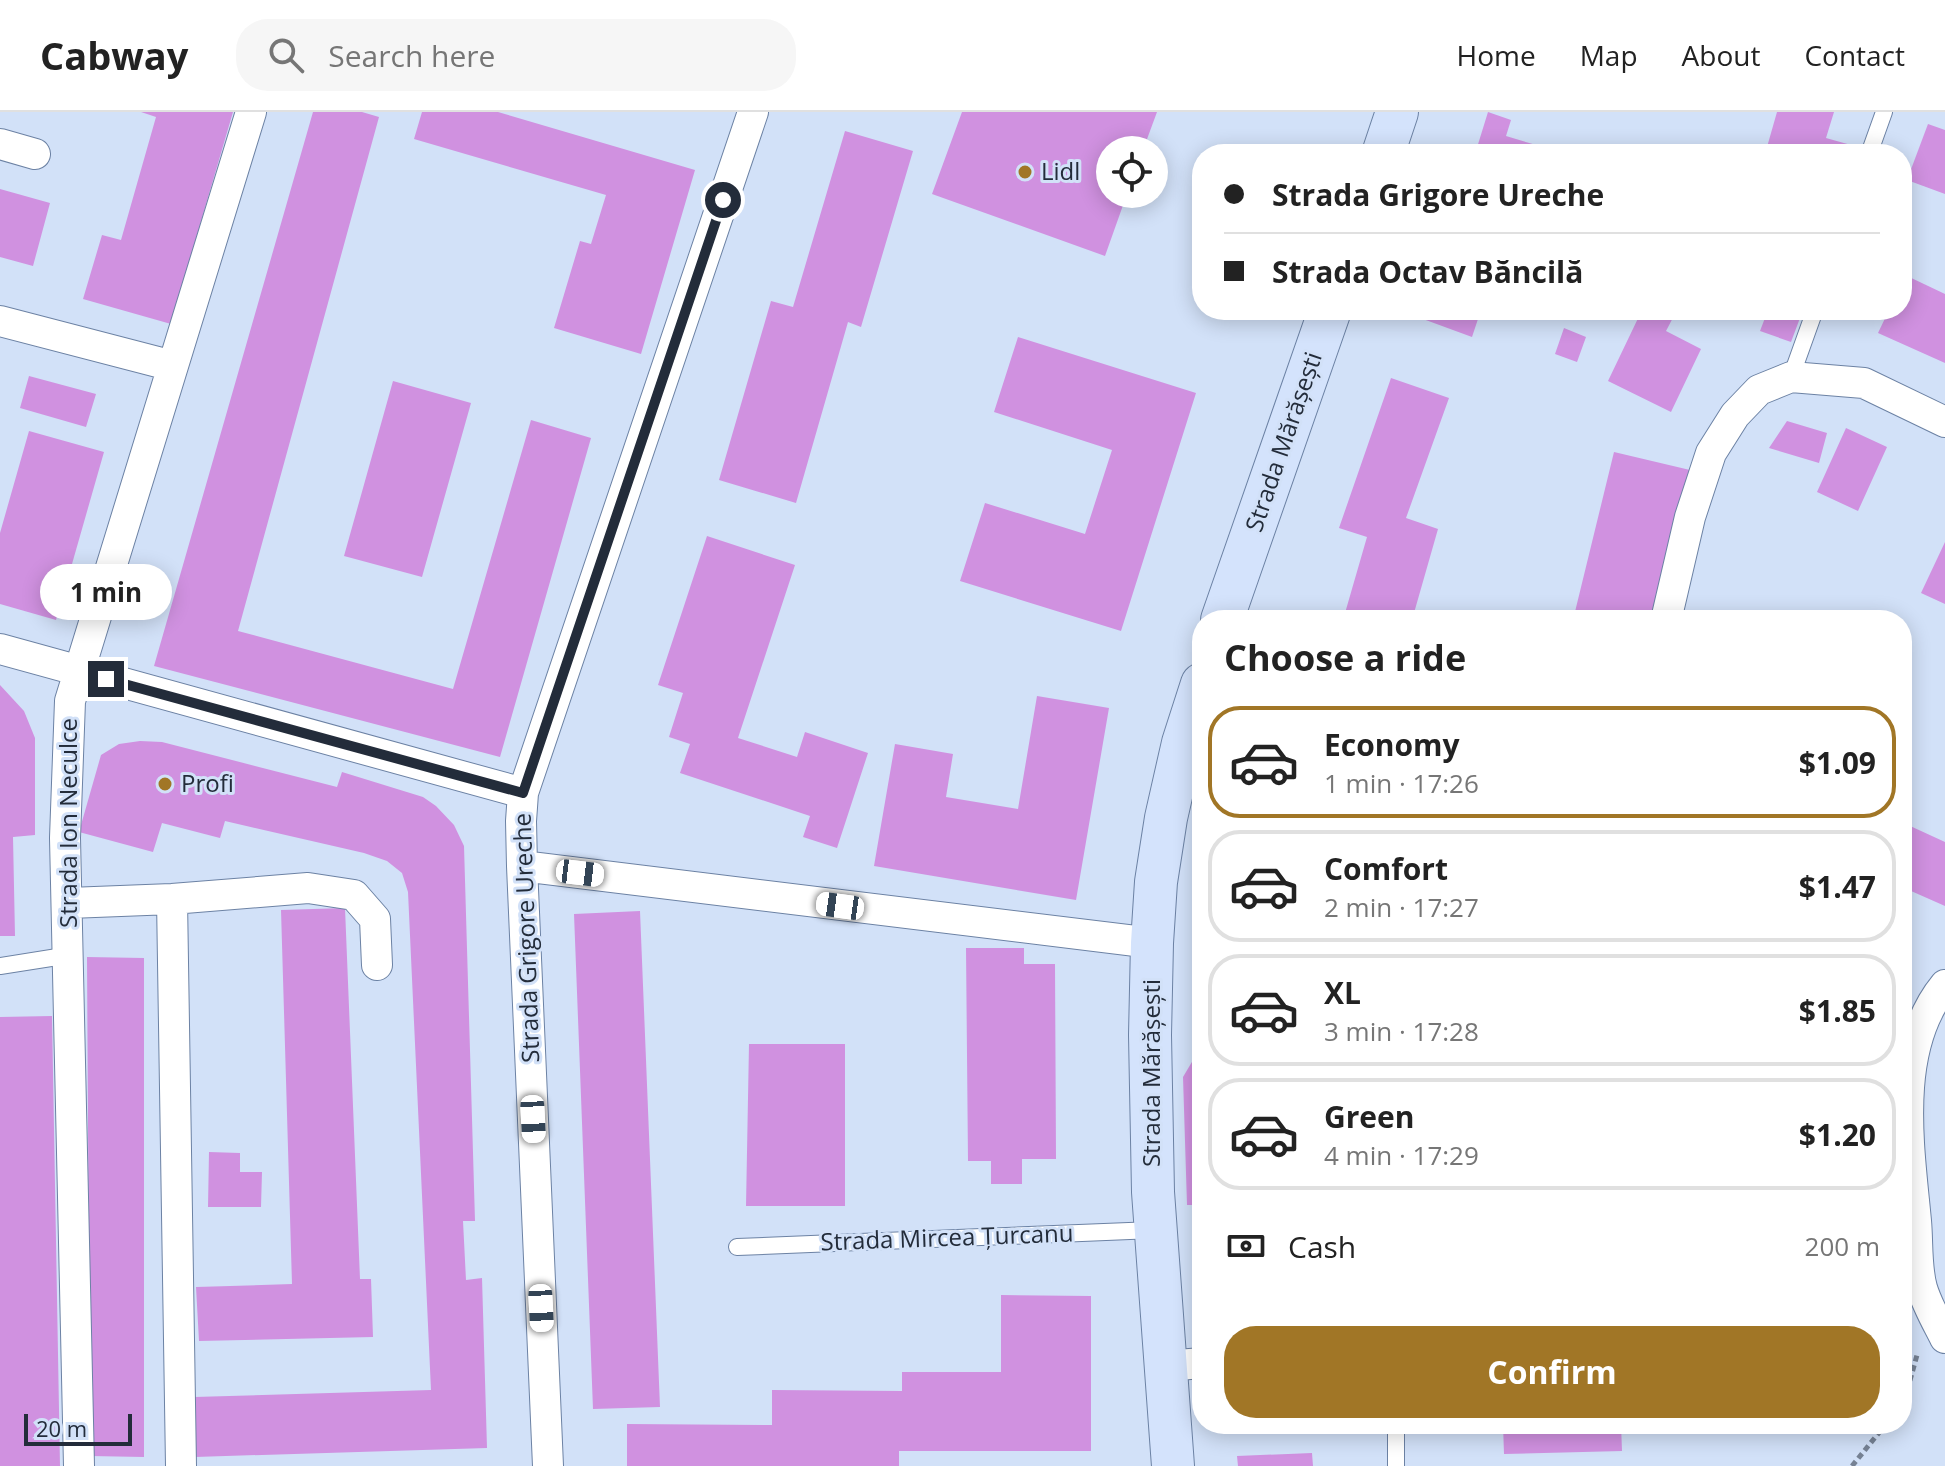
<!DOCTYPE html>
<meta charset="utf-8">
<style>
body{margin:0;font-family:"Open Sans",sans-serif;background:#f6f6f6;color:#222;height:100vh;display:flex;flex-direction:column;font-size:30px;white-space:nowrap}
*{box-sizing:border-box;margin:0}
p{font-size:26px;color:#767676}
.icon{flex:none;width:44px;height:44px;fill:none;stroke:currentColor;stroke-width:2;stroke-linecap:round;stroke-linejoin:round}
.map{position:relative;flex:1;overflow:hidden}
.sheet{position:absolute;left:1192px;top:498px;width:720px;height:824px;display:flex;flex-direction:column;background:#fff;border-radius:32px;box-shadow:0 4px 20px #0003}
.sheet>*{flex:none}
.top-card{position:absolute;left:1192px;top:32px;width:720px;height:176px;border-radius:32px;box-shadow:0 4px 20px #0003;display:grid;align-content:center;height:176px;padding:0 32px;background:#fff}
.tools{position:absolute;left:1096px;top:24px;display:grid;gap:16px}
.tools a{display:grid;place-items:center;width:72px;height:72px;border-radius:50%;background:#fff;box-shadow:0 4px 20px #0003;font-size:40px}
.scale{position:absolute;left:24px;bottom:20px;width:108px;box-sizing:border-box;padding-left:8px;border:4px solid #232c3a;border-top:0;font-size:22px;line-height:28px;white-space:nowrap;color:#232c3a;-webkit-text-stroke:6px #d2e1f8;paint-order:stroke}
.end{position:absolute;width:36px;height:36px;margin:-18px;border:10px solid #232c3a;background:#fff;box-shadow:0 0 0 4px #fff}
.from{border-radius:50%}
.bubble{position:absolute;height:56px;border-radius:28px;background:#fff;box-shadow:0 4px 20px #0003;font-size:26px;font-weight:700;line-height:56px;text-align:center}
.car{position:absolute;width:24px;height:48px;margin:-24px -12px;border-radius:10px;box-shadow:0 0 6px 2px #0007;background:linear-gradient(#fff 24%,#345 0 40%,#fff 0 76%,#345 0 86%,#fff 0)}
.top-card b{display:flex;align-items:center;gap:28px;height:76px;font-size:30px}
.top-card b+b{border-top:2px solid #e0e0e0}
.top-card i{width:20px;height:20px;background:#222}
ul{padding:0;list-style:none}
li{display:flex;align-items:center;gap:24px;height:112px;margin:0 16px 12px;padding:0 16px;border:4px solid #e0e0e0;border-radius:32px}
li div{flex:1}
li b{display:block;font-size:30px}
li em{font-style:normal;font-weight:700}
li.active{border-color:#a17626}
li>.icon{width:72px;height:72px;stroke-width:1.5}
h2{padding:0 32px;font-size:36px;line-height:96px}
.pay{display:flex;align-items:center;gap:20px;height:88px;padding:0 32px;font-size:30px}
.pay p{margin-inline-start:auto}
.action{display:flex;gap:16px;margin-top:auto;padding:16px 32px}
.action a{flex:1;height:92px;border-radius:32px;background:#a17626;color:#fff;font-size:32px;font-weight:700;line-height:92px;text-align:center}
header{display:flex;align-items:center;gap:48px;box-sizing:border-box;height:112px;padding:0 40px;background:#fff;border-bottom:2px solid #e0e0e0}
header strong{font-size:38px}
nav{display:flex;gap:44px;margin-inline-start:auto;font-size:28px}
.search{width:560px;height:72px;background:#f6f6f6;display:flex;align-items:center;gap:20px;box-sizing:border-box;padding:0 28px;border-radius:32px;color:#767676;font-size:30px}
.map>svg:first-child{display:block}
.building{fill:#d091e0}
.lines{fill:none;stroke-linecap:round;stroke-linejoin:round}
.lane-casing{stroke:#6c82a4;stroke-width:18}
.street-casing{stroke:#6c82a4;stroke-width:32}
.secondary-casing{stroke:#6c82a4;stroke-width:44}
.path{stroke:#768294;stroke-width:5;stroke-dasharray:6 4;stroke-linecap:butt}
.lane{stroke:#fff;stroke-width:16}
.street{stroke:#fff;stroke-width:30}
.secondary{stroke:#d4e3fc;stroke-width:42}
.route{stroke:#232c3a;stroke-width:10}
.poi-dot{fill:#a17626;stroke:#d2e1f8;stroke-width:3}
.labels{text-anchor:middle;stroke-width:6;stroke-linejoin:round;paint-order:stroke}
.poi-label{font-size:24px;fill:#232c3a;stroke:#d2e1f8;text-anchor:start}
.street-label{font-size:24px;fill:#232c3a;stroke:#d2e1f8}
</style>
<header>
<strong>Cabway</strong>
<div class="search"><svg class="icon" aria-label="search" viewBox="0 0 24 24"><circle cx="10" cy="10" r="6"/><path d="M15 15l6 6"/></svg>Search here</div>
<nav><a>Home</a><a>Map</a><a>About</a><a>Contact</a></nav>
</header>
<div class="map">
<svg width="1945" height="1354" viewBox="0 0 1945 1354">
<rect width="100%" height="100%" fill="#d2e1f8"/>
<path class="building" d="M141,0H233L171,212L83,187L102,123L121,128L156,5Z
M313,0H362L379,5L238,519L453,577L531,308L591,326L500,645L154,554Z
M422,0H498L695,58L641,242L554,216L580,129L591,132L606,83L414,27Z
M962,0H1157L1143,38H1110V82H1127L1105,144L932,82Z
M1488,0L1511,8L1506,24L1536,33L1533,42H1475Z
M1777,0H1834L1826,26L1851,33L1848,42H1765Z
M1928,12L1945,18V82L1907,68Z
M845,19L913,39L861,215L848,210L796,391L719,368L771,189L793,195Z
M0,77L50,91L33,154L0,145Z
M1905,163L1945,182V251L1878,221L1889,198H1902V169Z
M1426,198H1481L1472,225L1423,207Z
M1642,198L1676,200L1666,219L1701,237L1671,300L1608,269Z
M1768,198H1803L1791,230L1760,219Z
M1564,216L1586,225L1577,250L1555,242Z
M1018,225L1196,281L1121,519L960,469L985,391L1085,422L1112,338L994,300Z
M29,264L96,282L86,315L20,296Z
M1391,266L1449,286L1406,406L1438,417L1412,508H1343L1367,425L1339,416Z
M393,269L471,291L422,465L344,444Z
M1787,309L1827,321L1819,351L1769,336Z
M1846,316L1887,335L1858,399L1817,380Z
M29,319L104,340L56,508L0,492V421Z
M1614,340L1690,358L1653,508H1573Z
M707,424L795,453L738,626L797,645L805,620L868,641L837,736L803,725L810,704L680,661L690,632L669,625L683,581L658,573Z
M1945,430V492L1921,481Z
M0,573L24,599L35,626V723L13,725L15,824H0Z
M1037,584L1109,596L1076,788L874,754L895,632L953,642L946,685L1018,697Z
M140,629L162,630L337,675L342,660L423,685L436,694L454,713L464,734L475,1109H463L466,1168L482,1166L487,1336L195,1345L194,1285L431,1278L408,780L402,761L387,749L364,741L225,709L220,726L162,711L153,740L79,720L101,643L119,632Z
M1908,713L1945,730V794L1902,775V726Z
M345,796L360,1167H371L373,1225L199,1229L196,1175L292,1172L281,798Z
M640,799L660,1295L593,1297L574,802Z
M966,836H1024V852H1055L1056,1047H1022V1072H991V1049H968Z
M87,845L144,846V1345L90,1344Z
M52,904L60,1354H0V905Z
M749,932H845V1094H746Z
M1202,933V1093H1187L1183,965Z
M209,1040L240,1041V1060H262L261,1095H208Z
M1001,1183L1091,1184V1339H899V1354H627V1312L772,1313V1278L902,1279V1260H1001Z
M1503,1312H1621L1622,1339L1504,1342Z
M1312,1341L1313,1354H1238L1237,1344Z"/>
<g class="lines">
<g class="lane-casing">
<path id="lane" d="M1869,42L1884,0
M1791,265L1815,198
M0,854L70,843
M737,1135L1154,1118
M1396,1354V1312"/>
</g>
<g class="street-casing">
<path id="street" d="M0,32L35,42
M0,209L173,254
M1666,508L1690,405L1711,341L1735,303L1759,278L1791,265L1864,271L1945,310
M0,537L523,681
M522,754L1152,831
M172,787L181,1354
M69,791L172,787L308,776L354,783L375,807L377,853
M1945,873C1893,936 1909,1034 1916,1109C1918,1130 1916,1155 1922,1176C1927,1193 1937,1210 1945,1226
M1166,1254L1202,1251
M79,1354L65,726L70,589L251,0
M548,1354L522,754L521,709L523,681L753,0"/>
</g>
<g class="secondary-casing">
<path id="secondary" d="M1383,42L1397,0
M1222,508L1330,198
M1173,1354L1153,1080L1150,923L1152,831L1156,770L1166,706L1183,631L1202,572"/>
</g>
<path class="path" d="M1902,1287L1909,1272L1917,1243
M1852,1354L1886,1312"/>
<use href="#lane" class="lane"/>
<use href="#street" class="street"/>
<use href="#secondary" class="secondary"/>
</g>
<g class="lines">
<path class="route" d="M106,567L523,681L723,88"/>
</g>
<g class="poi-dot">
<circle cx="1025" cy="60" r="8"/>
<circle cx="165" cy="672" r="8"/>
</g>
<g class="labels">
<g class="poi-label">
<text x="1041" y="68">Lidl</text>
<text x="181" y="680">Profi</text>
</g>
<g class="street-label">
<text transform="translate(1284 330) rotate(-71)" y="8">Strada Mărășești</text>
<text transform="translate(69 711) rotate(-90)" y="8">Strada Ion Neculce</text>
<text transform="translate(527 826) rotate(-92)" y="8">Strada Grigore Ureche</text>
<text transform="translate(1152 961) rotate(-90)" y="8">Strada Mărășești</text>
<text transform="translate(947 1126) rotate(-2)" y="8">Strada Mircea Țurcanu</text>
</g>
</g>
</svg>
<div class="tools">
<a><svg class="icon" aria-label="locate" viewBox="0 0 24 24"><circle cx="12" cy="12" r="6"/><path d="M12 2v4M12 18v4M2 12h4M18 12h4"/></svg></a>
</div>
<div class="scale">20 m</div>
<i class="end from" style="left:723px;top:88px"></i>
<i class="end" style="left:106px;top:567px"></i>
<div class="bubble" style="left:40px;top:452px;width:132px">1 min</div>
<i class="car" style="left:580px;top:761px;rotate:97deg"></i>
<i class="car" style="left:840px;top:794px;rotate:278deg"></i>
<i class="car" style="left:533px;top:1007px;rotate:177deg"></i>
<i class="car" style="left:541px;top:1196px;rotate:177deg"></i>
<div class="top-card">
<b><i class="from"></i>Strada Grigore Ureche</b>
<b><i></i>Strada Octav Băncilă</b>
</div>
<section class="sheet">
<h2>Choose a ride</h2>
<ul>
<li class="active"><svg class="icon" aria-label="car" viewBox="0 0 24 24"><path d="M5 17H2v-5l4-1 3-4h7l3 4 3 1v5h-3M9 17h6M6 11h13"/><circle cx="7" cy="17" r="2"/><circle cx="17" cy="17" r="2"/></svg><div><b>Economy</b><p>1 min · 17:26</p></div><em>$1.09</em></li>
<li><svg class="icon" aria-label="car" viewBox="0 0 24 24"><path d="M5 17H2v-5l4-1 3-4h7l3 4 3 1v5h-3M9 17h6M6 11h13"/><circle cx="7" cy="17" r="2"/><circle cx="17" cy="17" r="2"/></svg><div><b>Comfort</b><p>2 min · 17:27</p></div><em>$1.47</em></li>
<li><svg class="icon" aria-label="car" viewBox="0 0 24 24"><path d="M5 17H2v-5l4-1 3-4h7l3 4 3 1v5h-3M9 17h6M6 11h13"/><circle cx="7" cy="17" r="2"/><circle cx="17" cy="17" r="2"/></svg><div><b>XL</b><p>3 min · 17:28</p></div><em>$1.85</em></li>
<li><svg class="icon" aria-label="car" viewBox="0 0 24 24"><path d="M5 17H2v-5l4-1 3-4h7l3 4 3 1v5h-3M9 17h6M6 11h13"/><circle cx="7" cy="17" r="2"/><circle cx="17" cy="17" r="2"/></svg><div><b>Green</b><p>4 min · 17:29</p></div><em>$1.20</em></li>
</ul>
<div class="pay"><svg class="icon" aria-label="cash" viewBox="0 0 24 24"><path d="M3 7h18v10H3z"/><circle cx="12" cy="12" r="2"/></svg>Cash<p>200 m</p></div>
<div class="action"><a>Confirm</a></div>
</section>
</div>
